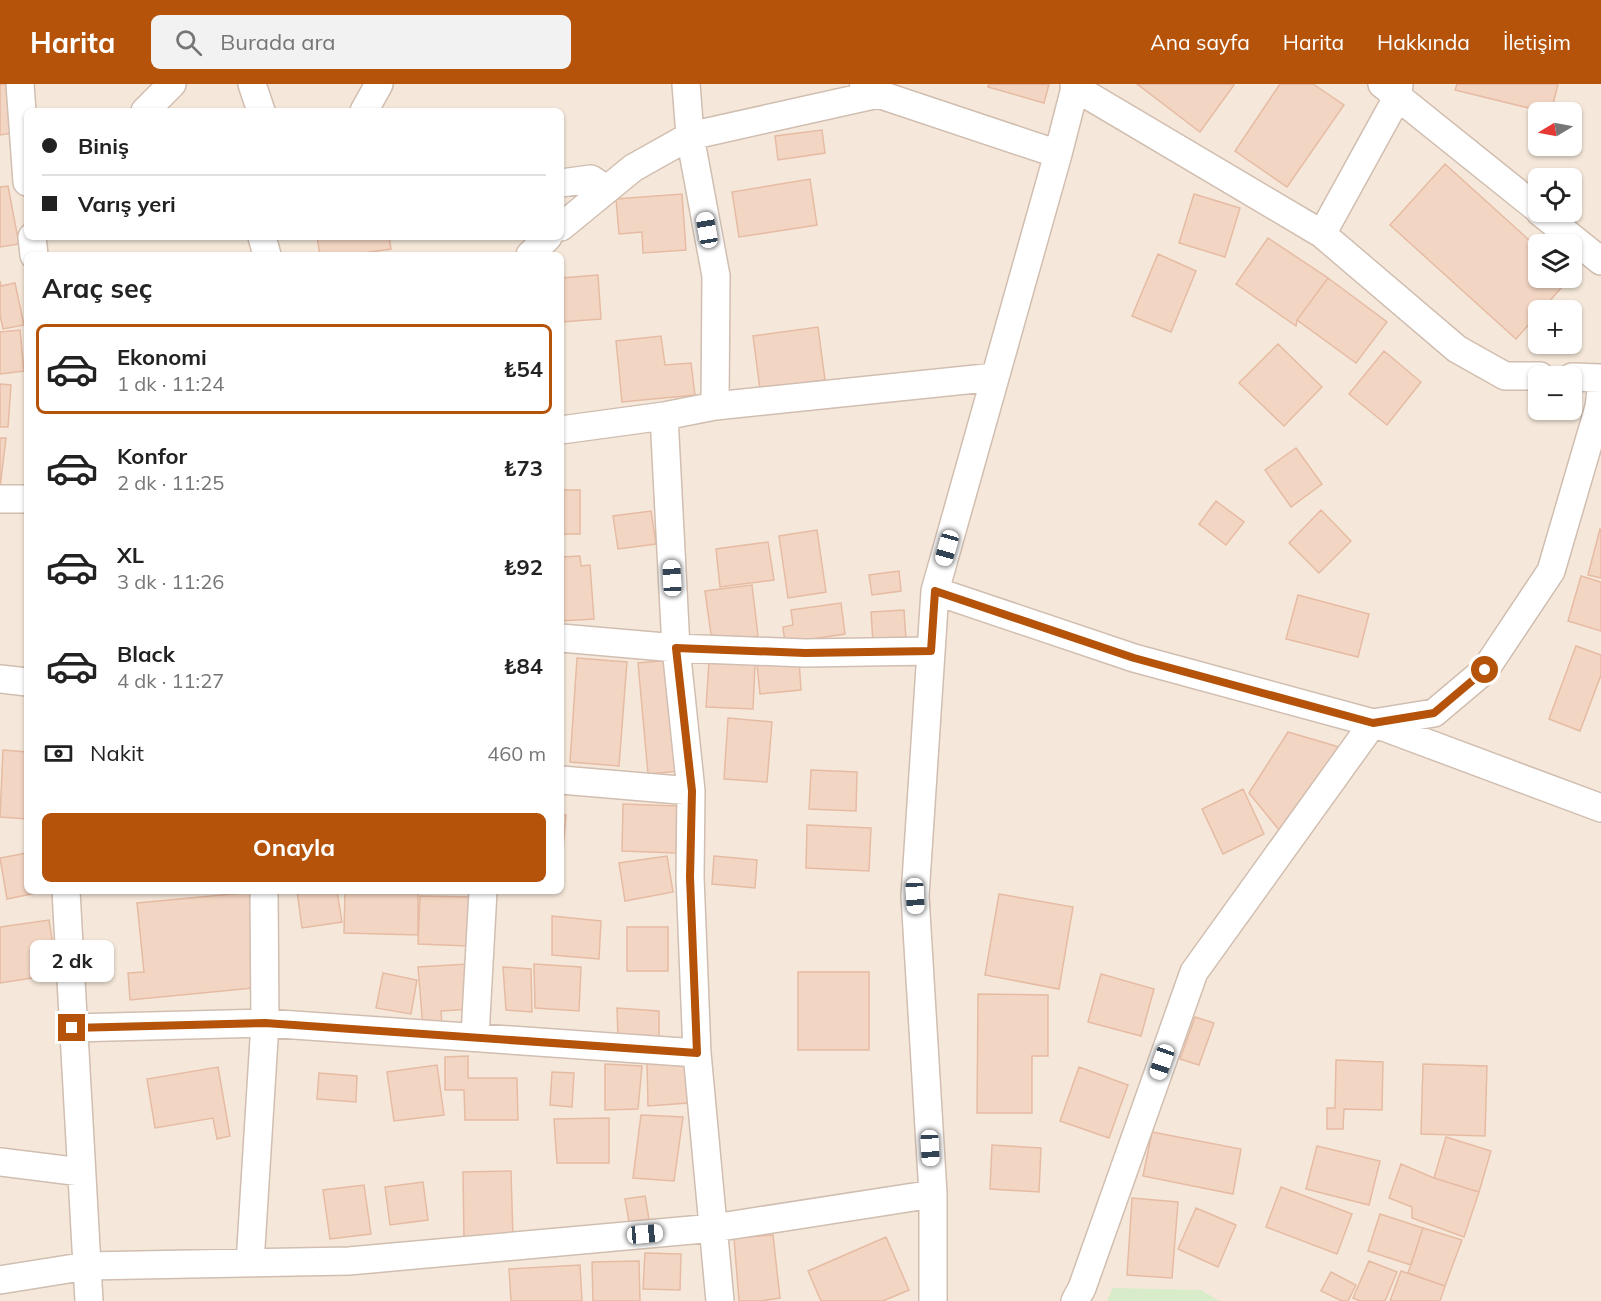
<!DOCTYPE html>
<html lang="tr">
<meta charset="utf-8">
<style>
body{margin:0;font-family:Mulish,sans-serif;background:#f2f2f2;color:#222;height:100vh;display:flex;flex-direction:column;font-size:22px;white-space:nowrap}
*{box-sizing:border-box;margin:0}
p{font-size:20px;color:#767676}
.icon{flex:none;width:33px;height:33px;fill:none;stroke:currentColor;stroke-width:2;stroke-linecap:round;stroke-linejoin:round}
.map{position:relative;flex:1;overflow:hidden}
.side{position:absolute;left:24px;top:168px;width:540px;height:642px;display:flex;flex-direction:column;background:#fff;border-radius:9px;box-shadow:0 2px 4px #0004}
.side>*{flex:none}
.banner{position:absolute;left:24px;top:24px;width:540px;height:132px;border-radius:9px;box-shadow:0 2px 4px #0004;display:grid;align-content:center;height:132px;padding:0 18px;background:#fff}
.needle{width:39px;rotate:260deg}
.buttons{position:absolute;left:1528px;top:18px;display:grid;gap:12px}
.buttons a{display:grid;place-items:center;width:54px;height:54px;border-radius:9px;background:#fff;box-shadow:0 2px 4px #0004;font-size:30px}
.end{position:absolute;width:27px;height:27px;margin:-14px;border:8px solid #b45309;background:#fff;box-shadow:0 0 0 3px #fff}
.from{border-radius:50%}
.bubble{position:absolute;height:42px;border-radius:9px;background:#fff;box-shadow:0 2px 4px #0004;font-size:20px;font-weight:700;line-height:42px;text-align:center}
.car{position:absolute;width:18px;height:36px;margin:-18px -9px;border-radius:8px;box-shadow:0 0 4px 2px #0007;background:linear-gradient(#fff 24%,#345 0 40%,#fff 0 76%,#345 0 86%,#fff 0)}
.banner b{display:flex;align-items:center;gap:21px;height:57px;font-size:22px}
.banner b+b{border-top:2px solid #e0e0e0}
.banner i{width:15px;height:15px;background:#222}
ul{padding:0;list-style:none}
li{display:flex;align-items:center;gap:18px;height:90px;margin:0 12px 9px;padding:0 6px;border:3px solid transparent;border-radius:9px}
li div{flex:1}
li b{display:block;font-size:22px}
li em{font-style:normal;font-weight:700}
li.on{border-color:#b45309}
li>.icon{width:54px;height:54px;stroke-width:1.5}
h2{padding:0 18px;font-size:27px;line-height:72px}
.pay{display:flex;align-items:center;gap:15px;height:66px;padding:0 18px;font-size:22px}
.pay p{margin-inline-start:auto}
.cta{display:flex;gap:12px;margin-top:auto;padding:12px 18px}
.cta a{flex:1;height:69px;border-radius:9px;background:#b45309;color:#fff;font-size:24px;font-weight:700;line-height:69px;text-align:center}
header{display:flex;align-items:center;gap:36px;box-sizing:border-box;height:84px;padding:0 30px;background:#b45309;color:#fff}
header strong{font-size:28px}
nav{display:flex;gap:33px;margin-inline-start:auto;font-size:21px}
.search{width:420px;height:54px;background:#f2f2f2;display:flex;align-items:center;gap:15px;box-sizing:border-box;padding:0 21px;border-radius:9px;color:#767676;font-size:22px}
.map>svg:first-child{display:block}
.residential{fill:#f5e8da;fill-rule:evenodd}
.green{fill:#d8ecc9}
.building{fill:#f3d5c3;stroke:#e6bba3;stroke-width:1.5}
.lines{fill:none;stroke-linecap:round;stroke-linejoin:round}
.minor-casing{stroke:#d1beb0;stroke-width:30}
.minor{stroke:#fff;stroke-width:27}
.route{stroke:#b45309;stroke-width:8}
</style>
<header>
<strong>Harita</strong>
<div class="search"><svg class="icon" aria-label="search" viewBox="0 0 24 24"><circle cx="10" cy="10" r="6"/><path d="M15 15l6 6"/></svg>Burada ara</div>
<nav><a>Ana sayfa</a><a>Harita</a><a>Hakkında</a><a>İletişim</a></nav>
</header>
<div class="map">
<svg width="1601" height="1217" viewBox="0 0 1601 1217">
<rect width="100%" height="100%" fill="#fdf6ec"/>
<path class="residential" d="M0,0H1601V1217H0ZM27,27H561V153H27ZM1539,28H1572V62H1539ZM1539,94H1572V128H1539ZM1539,160H1572V194H1539ZM27,171H561V807H27ZM1539,226H1572V260H1539ZM1539,292H1572V326H1539Z"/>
<path class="green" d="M1113,1204L1201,1206L1219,1217H1107Z"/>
<path class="building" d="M0,0H11L19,48L0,51Z
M989,0H1049L1044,19L988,3Z
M1137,0H1234V1L1200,48Z
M1280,0H1313L1344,21L1287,103L1235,67Z
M1457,0H1558L1551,28H1545L1455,6Z
M822,46L825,69L778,76L775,52Z
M1445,80L1539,165V194H1570L1516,255L1390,141Z
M810,95L817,141L739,153L732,108Z
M8,102L19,160L0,163V103Z
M682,110L686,166L643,169L642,148L619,150L616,115Z
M1194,110L1240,124L1225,173L1179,159Z
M317,153H389L391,165L350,171H320Z
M1268,154L1328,194L1297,236L1296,242L1236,200Z
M1158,170L1196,187L1171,248L1132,232Z
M598,191L601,235L561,238V194Z
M1328,194L1387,238L1356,279L1297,236Z
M0,197L1,202L15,199L24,241L3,245L0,231Z
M818,243L825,296L760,305L753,252Z
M20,246L24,287L0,290V248Z
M661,252L665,281L691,279L695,311L622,318L616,257Z
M1278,260L1322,303L1284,342L1239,299Z
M1384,267L1421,298L1387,341L1349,310Z
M0,300L11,301L8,343H0Z
M0,354H6L0,404Z
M1296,364L1322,400L1291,423L1265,386Z
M561,406H580V450H561Z
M1216,417L1244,438L1226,461L1199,440Z
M1321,426L1351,457L1319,489L1289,459Z
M651,427L656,460L618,465L613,432Z
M1600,445L1601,446V494L1588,491Z
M817,446L826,508L788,514L779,452Z
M768,458L774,496L720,503L716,465Z
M580,472L581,482L590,481L594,535L561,537V473Z
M899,487L901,507L872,511L869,491Z
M1581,492L1601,498V547L1568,537Z
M752,501L758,552L712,558L705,507Z
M1298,511L1369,530L1358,573L1286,555Z
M841,519L845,550L785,559L783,543L793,541L791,526Z
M904,526L906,556L873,558L871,528Z
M1576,562L1601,571V591L1580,647L1549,635Z
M577,574L627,578L619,682L570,678Z
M670,576L680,687L648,690L638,579Z
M799,576L801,606L760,610L757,580Z
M709,578L755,580L753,625L706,623Z
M728,634L772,638L767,698L724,695Z
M1288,648L1339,663L1280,747L1249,709Z
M3,666L27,668V735L0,733Z
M811,686L857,688L856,727L809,725Z
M1243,705L1264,750L1223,770L1202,725Z
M623,720L677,722L676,769L622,767Z
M561,730L566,731L561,789Z
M807,741L871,744L869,787L806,784Z
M27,769V807H46L7,815L0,774Z
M667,772L673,808L625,817L619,779Z
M714,772L757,776L755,804L712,800Z
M297,807H337L342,838L302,844Z
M345,807L418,809V851L344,849Z
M254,808L263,903L130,916L128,889L144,888L137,819Z
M999,810L1073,823L1059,905L985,891Z
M420,812L470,813L469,862L418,860Z
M552,832L601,837L599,875L552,871Z
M49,836L54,868L35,871L38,893L0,899V843Z
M627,843H668V887H627Z
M468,880L472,925L441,927L442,942L423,944L418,883Z
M534,880L581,883L579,927L535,924Z
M503,883L531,885L532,928L506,926Z
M798,888H869V966H798Z
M383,889L417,896L411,930L376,924Z
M1101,890L1154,905L1141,952L1088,938Z
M978,910L1048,911V972H1032V1029H977Z
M617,924L659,927V958L618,954Z
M1195,933L1214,939L1199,981L1180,975Z
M468,972V994H517L518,1036H465L464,1006H445V973Z
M686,976L688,1019L648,1022L647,979Z
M1336,976L1383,978L1382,1026L1344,1025L1343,1045H1327V1024H1335Z
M605,980L642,982L638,1025L605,1026Z
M1423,980L1487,982L1485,1052L1421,1050Z
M437,981L444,1031L394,1037L387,988Z
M218,983L230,1052L217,1055L213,1034L155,1044L147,995Z
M1079,983L1128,1001L1109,1054L1060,1037Z
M552,988L574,989L572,1023L550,1021Z
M319,989L357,992L356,1018L317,1015Z
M641,1031L683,1033L674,1097L633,1094Z
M609,1034V1079H557L554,1035Z
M1152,1048L1241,1065L1233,1110L1143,1092Z
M1446,1053L1491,1067L1479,1108L1434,1094Z
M992,1061L1041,1064L1039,1108L990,1105Z
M1317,1062L1380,1077L1369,1121L1306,1105Z
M1401,1080L1434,1094L1479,1108L1464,1153L1412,1134V1123L1389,1114Z
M511,1087L513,1154L464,1155L463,1088Z
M423,1098L428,1136L390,1141L385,1103Z
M364,1101L371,1150L330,1155L323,1106Z
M1281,1103L1352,1130L1337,1170L1266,1143Z
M645,1112L649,1135L629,1138L625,1115Z
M1132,1114L1178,1118L1172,1194L1127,1191Z
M1196,1124L1236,1141L1218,1183L1178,1165Z
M1380,1130L1423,1144L1411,1181L1368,1167Z
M1423,1144L1462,1156L1445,1202L1408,1189Z
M773,1151L780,1214L761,1217H739L734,1154Z
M886,1153L909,1206L883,1217H821L808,1187Z
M645,1169L681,1170L680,1206L643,1205Z
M639,1177L640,1217H593L592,1178Z
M1369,1177L1397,1188L1385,1217H1360L1353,1214Z
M580,1181L582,1217H511L509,1185Z
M1401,1187L1445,1202L1440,1217H1390Z
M1331,1188L1356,1201L1348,1217H1342L1321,1207Z"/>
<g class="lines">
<g class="minor-casing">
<path id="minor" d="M20,0L27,98
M252,0L261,27
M686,0L690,52L716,192L715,322
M1382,0L1539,126
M1074,3L1322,150L1457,265L1505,292H1540
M863,5L1058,70
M145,27L172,0
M364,27L379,0
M561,99L591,95L606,105
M1540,128L1601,177
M561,143L633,84L690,52L878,10
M1322,150L1398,12L1399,0
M32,153L34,171
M262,153L267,171
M530,171L548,153
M1572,293L1601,294
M664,332L676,564L691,707L690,793L697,969L720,1217
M561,346L664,332L715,322L995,293
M0,415H27
M935,507L1134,574L1373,639L1601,724
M561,554L676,564L805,569L931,567
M0,595L27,598
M561,696L691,707
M66,807L89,1217
M72,944L265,939L697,969
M475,952L483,807
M0,1078L81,1088
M250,1179L265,939L264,807
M0,1196L87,1182L349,1177L714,1144L933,1110
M933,1217V1110L915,812L935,507L1058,70L1076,0
M1075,1217L1082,1204L1194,888L1373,639L1434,629L1485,586L1551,487L1599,323L1601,307"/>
</g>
<use href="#minor" class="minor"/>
</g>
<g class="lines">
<path class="route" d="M72,944L265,939L697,969L690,793L692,707L676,564L805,569L931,567L935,507L1134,574L1373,639L1434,629L1485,586"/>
</g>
</svg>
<div class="buttons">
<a><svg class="needle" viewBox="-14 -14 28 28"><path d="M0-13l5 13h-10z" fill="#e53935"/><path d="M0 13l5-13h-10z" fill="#767676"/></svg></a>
<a><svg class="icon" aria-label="locate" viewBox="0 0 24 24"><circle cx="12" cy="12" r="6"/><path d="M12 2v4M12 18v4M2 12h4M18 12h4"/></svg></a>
<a><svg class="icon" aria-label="layers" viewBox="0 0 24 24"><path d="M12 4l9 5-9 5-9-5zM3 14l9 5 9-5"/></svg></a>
<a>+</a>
<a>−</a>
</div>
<i class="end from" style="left:1485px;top:586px"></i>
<i class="end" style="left:72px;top:944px"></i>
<div class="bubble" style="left:30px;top:856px;width:84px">2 dk</div>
<i class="car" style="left:707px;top:146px;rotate:350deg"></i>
<i class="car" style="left:947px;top:464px;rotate:196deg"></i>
<i class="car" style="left:672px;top:494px;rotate:357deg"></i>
<i class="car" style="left:915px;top:812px;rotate:177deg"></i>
<i class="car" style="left:1162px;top:978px;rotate:199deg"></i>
<i class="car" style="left:930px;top:1064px;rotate:177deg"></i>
<i class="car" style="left:645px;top:1150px;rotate:85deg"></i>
<div class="banner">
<b><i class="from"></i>Biniş</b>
<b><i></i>Varış yeri</b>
</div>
<section class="side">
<h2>Araç seç</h2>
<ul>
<li class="on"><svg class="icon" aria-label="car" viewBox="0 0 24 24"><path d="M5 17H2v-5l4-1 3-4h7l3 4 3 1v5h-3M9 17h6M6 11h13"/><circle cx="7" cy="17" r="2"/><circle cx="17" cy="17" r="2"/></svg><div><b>Ekonomi</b><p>1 dk · 11:24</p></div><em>₺54</em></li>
<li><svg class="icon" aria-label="car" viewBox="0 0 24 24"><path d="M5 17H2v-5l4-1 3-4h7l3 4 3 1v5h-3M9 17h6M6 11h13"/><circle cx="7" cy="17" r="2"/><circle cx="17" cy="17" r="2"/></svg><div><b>Konfor</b><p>2 dk · 11:25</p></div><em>₺73</em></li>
<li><svg class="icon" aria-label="car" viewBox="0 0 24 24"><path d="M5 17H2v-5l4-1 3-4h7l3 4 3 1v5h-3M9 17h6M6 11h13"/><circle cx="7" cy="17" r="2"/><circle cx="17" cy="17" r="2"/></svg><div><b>XL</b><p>3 dk · 11:26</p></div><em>₺92</em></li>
<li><svg class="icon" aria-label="car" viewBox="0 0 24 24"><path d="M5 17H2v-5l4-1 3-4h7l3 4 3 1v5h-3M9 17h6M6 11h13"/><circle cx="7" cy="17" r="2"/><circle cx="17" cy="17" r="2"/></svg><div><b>Black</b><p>4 dk · 11:27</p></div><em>₺84</em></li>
</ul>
<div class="pay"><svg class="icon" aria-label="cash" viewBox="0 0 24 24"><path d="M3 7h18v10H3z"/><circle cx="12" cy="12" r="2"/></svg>Nakit<p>460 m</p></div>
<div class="cta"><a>Onayla</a></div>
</section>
</div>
